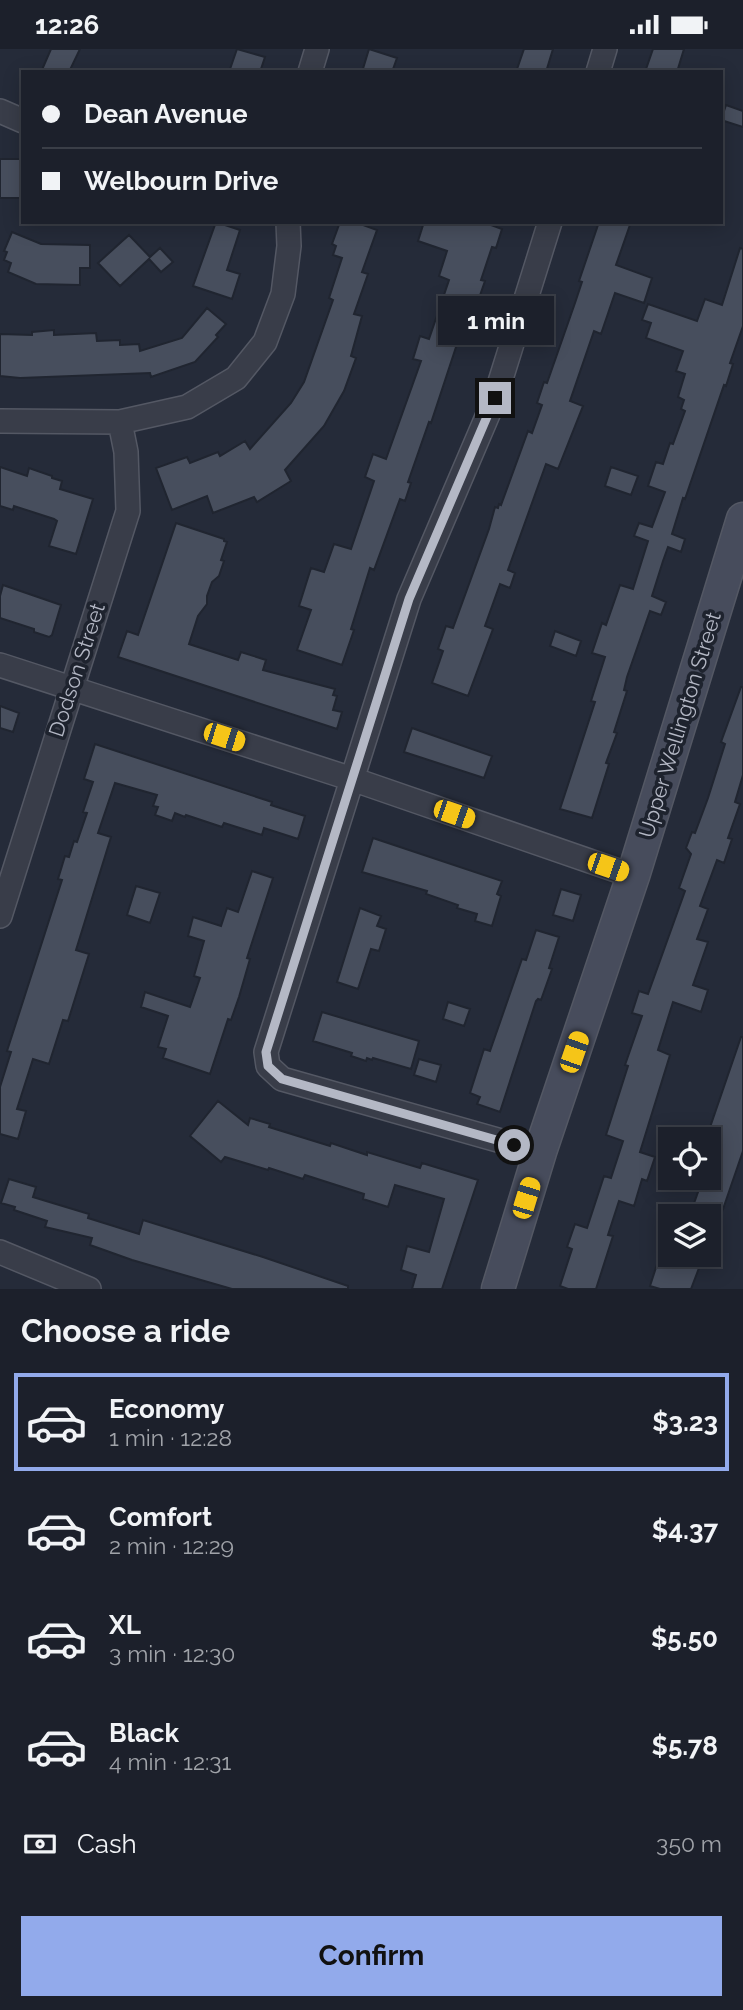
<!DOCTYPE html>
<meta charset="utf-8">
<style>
body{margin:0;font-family:Raleway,sans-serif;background:#252833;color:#f1f3f6;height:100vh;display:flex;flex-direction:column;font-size:26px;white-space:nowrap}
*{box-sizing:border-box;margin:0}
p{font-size:23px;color:#a0a3a9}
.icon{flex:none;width:38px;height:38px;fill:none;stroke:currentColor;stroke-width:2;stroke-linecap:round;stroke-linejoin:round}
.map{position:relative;height:1240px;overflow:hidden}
.side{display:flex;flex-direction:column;background:#1c202b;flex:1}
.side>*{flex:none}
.guide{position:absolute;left:21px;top:21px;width:702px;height:154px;border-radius:0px;box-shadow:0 4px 18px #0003,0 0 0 2px #3a3e47;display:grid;align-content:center;height:154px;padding:0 21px;background:#1c202b}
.fabs{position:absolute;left:658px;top:1078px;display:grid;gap:14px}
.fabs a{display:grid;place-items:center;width:63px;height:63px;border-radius:0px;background:#1c202b;box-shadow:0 4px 18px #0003,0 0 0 2px #3a3e47;font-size:35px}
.end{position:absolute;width:32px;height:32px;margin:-16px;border:9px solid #b4b8c5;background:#111;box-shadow:0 0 0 4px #111}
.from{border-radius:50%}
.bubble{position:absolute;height:49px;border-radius:0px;background:#1c202b;box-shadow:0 4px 18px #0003,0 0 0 2px #3a3e47;font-size:23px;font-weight:700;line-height:49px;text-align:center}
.car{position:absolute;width:21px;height:42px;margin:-21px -10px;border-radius:9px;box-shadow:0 0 5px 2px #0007;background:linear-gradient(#f5c518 24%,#345 0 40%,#f5c518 0 76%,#345 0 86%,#f5c518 0)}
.guide b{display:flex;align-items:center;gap:24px;height:66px;font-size:26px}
.guide b+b{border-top:2px solid #3a3e47}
.guide i{width:18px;height:18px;background:#f1f3f6}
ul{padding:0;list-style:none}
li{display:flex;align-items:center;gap:21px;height:98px;margin:0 14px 10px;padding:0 7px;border:4px solid transparent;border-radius:0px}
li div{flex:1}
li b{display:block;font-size:26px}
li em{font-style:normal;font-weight:700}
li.current{border-color:#92aaeb}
li>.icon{width:63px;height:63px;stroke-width:1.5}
h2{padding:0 21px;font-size:32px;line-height:84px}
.pay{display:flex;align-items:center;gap:18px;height:77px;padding:0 21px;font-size:26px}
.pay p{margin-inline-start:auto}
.cta{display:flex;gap:14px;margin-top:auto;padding:14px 21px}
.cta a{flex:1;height:80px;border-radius:0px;background:#92aaeb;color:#111;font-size:28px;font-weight:700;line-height:80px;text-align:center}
.status{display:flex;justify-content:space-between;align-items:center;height:49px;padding:0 35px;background:#1c202b;direction:ltr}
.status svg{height:19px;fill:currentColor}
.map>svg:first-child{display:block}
.building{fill:#474e5d;stroke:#202530;stroke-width:2}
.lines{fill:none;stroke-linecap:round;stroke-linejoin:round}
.minor-casing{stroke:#545864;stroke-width:26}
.secondary-casing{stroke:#545864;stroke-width:35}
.minor{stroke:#393d49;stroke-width:23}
.secondary{stroke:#474c5c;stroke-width:32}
.route{stroke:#b4b8c5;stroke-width:9}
.labels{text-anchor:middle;stroke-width:7;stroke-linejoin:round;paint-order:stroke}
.street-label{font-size:21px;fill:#b4b8c5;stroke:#1e232e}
</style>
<div class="status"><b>12:26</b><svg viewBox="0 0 49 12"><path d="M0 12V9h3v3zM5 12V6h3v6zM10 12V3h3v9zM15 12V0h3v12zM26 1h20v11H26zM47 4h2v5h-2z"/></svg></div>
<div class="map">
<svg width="743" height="1240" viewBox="0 0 743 1240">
<rect width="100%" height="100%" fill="#252b39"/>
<path class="building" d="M51,0H80L69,23H41Z
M237,0L265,8L260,23H229Z
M369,0L397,9L392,23H362Z
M524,0H553L546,23H516Z
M653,0H684L677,23H645Z
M726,56L743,62V78L721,71Z
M0,110H21V149H0Z
M216,173L240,181L227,221L240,225L232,250L193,237Z
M340,173H355L377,181L362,223L368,225L354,265L362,267L351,307L356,309L344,342L324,377L285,421L291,432L257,453L254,448L213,464L207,447L172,461L156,419L187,408L190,414L218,403L220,407L245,392L250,400L291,354L304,333L333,251L329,249L342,209L333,206L336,197L332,195Z
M424,173H483L502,180L496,199L492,198L481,231L485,232L478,252L475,251L462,290L459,289L431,374L429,373L408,433L411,434L405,452L400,450L374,521L370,519L351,580L354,581L342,616L297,601L311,561L299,557L311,519L324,523L334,495L351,500L374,432L365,428L373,405L386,410L421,312L413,310L420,287L429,290L449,231L439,227L447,202L418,192Z
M599,173H631L616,216L652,229L644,254L615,244L601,285L594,282L570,352L583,357L558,420L546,415L508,521L515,524L510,539L500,535L485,577L493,580L468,647L432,634L443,602L438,600L446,577L453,579L489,480L495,458L498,459L499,455L501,456L528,382L532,384L542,356L537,354L544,333L547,334L575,254L582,233L579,232Z
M12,183L41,195L90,196V219H80V236L36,235L8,223L11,214L4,211L7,203L4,202Z
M129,186L150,208L160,199L173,213L161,223L149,210L120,237L98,214Z
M740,199L743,200V277L730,314L733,315L726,337L724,336L685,450L683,449L672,485L685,490L681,503L668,498L663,512L652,547L666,553L661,566L650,562L627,628L624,641L627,642L614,683L617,684L606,714L609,715L592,769L560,760L595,653L591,652L605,608L592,604L602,574L606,576L620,536L633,540L648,492L634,487L639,474L652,478L665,443L648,437L656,413L663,415L670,394L673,395L685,362L681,360L684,351L678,348L685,325L676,322L683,302L646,289L651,274L642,271L648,255L697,272L705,250L722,256Z
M207,259L226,275L216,286L218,288L195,313L151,328L150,324L20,329L0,327V285L32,286V283L54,281V286L96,284L97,292L120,291V296L139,295L140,302L182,289Z
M0,418L27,427L29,419L52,427V429L62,432L60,440L93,450L76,505L49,497L57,472L54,470L14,457L13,461L0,457Z
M611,418L638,427L631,446L605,437Z
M176,474L224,490V492L227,493L221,511L224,512L219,527L212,533L207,547V555L198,567L189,595L238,611L241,603L266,611L263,621L335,640L333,646L337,647L333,661L342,663L337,680L118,608L127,582L138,586Z
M3,536L61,556L52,586L49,588L34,583V580L0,569V547Z
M555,582L581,592L576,607L550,597Z
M741,638H743V726L735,753L740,755L728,789L732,790L724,814L717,811L700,857L708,860L697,890L708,893L693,936L708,941L701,963L673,953L658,1001L670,1006L640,1103L655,1108L647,1132L642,1130L634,1157L619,1152L608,1186L613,1187L596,1240H568L560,1237L572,1200L567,1198L575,1175L587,1179L604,1127L611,1129L623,1092L606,1086L628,1017L625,1016L642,967L632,964L639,942L648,945L685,842L679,839L691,805L686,799L692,783L695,784L708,749L725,695L721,693Z
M0,657L19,664L13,683L0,679Z
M412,679L492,707L484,729L404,703Z
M95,695L272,753L271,756L305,767L298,790L264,779L262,786L224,774L222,778L186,766L185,768L175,764L172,772L155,766L158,758L153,757L157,746L115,734L98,784L111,788L76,901L89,905L68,972L63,971L49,1015L33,1010L17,1060L26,1062L18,1090L0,1085V1038L11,1003L7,1002L62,831L58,830L65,807L69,808L74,792L77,793L87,764L83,763L93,733L84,730Z
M373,789L502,832L497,845L501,847L492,877L475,872L477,865L457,859L458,856L426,845L427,842L362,823Z
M252,822L273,829L247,909L250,910L239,948L231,971L228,970L210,1025L163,1009L166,1000L158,998L168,967L141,958L145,943L190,958L200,929L194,927L204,892L188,887L193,868L221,877L227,859L238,863Z
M136,837L160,844L150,874L127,866Z
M561,840L581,846L573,872L553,866Z
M360,859L381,867L377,877L386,880L379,902L371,900L358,940L337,933Z
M536,881L559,888L549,919L552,920L541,951L538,950L536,952L500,1063L477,1055L480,1048L470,1044L484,1000L490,1002L522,910L526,911Z
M448,953L470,960L464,977L443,970Z
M322,963L419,992L411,1020L373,1009L372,1011L367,1009L366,1012L351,1007L352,1004L313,992Z
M741,988H743V1102L722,1163L719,1162L717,1169L692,1160L703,1129L709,1131V1090H706Z
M419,1010L441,1016L436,1033L414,1026Z
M218,1052L248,1076L250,1069L270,1075L269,1078L330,1097L331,1094L367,1106V1103L420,1119L422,1114L478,1131L442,1240H412L416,1226L401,1221L407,1197L429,1203L444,1150L395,1136L388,1158L363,1150L364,1145L305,1126L303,1130L269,1119L268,1121L225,1108L221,1113L190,1087Z
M9,1130L36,1138L33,1148L89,1165L88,1169L139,1185L143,1171L263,1208L348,1237V1240H232L132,1211L90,1196L92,1189L45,1178L47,1172L14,1161L15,1158L1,1154Z
M660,1206H704L691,1240H660L650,1237Z"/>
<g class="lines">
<g class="minor-casing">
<path id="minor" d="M310,23L317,0
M598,23L605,0
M0,62L23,72
M0,372L120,373L187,358L236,329L265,293L283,245L289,197L288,173
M0,616L352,730L633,827
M0,867L128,462L126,403L120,373
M540,1103L282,1030L268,1017L266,1003L409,550L495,349L550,173
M0,1203L89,1240"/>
</g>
<g class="secondary-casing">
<path id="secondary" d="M498,1240L540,1103L633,827L743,470"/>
</g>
<use href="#minor" class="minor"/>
<use href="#secondary" class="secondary"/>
</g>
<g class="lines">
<path class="route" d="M495,349L409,550L266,1003L268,1017L282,1030L514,1096"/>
</g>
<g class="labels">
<g class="street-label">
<text transform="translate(77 621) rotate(-72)" y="7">Dodson Street</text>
<text transform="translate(680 676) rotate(-73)" y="7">Upper Wellington Street</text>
</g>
</g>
</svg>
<div class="fabs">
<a><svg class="icon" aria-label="locate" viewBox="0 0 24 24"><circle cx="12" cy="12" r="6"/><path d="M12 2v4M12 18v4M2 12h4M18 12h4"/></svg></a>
<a><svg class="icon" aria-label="layers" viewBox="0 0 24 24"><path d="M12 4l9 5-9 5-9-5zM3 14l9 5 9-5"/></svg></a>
</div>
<i class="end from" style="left:514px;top:1096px"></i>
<i class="end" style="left:495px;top:349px"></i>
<div class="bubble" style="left:438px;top:247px;width:116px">1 min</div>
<i class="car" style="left:224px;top:688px;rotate:108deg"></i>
<i class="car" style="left:454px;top:765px;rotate:109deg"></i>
<i class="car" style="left:608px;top:818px;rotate:109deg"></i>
<i class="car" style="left:574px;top:1003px;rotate:19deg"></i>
<i class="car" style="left:526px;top:1149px;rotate:17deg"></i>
<div class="guide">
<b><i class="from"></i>Dean Avenue</b>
<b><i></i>Welbourn Drive</b>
</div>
</div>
<section class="side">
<h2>Choose a ride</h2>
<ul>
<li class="current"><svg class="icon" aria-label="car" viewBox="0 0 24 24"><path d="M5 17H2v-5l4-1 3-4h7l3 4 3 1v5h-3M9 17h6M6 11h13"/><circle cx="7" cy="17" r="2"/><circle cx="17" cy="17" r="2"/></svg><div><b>Economy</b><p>1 min · 12:28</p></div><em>$3.23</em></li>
<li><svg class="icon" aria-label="car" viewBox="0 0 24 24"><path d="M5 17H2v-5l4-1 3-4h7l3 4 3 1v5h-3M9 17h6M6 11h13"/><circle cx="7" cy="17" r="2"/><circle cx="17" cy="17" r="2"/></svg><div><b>Comfort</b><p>2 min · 12:29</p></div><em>$4.37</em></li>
<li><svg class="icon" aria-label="car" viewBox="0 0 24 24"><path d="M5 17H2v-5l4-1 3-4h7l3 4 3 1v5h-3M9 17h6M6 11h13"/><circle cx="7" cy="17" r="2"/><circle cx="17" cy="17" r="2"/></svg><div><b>XL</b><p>3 min · 12:30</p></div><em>$5.50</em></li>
<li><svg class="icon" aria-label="car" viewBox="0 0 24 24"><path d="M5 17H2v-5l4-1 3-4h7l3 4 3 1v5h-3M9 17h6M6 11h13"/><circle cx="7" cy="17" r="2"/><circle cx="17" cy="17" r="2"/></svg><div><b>Black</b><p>4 min · 12:31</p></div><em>$5.78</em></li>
</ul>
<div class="pay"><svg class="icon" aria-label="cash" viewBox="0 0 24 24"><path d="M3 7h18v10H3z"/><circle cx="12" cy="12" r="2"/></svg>Cash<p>350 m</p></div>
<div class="cta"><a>Confirm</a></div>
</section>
